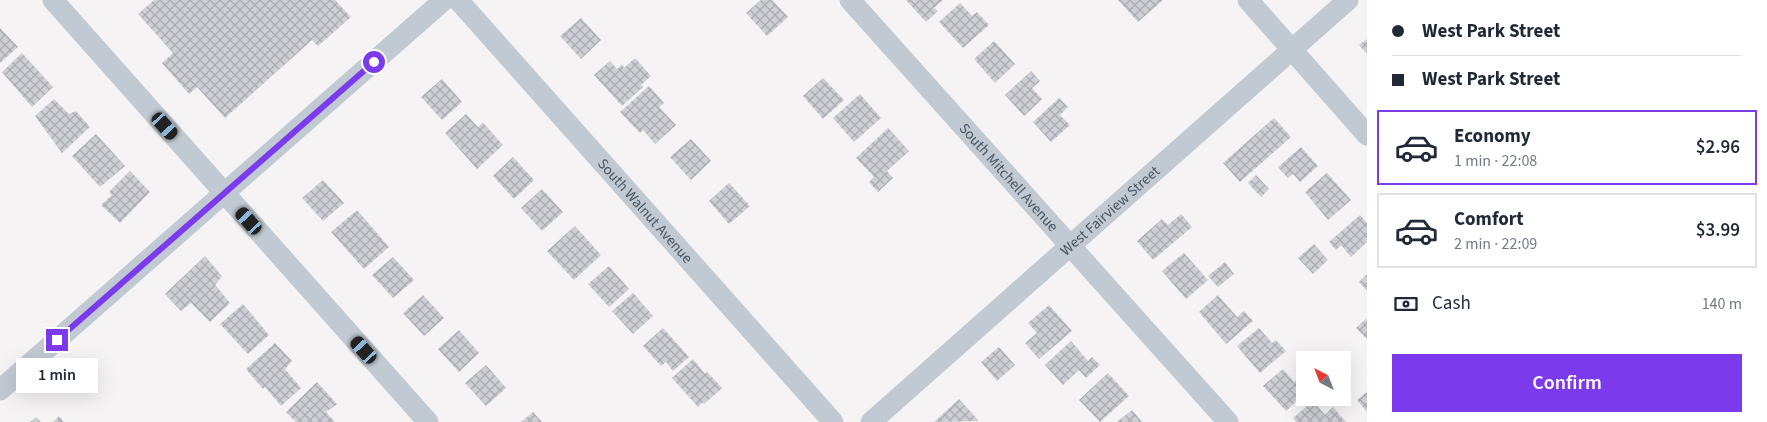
<!DOCTYPE html>
<meta charset="utf-8">
<style>
body{margin:0;font-family:"Source Sans 3",sans-serif;background:#f2f2f3;color:#1f2937;height:100vh;display:flex;flex-direction:column;font-size:19px;white-space:nowrap}
*{box-sizing:border-box;margin:0}
p{font-size:16px;color:#747a83}
.icon{flex:none;width:28px;height:28px;fill:none;stroke:currentColor;stroke-width:2;stroke-linecap:round;stroke-linejoin:round}
.map{position:relative;flex:1;overflow:hidden}
.details{display:flex;flex-direction:column;background:#fff;width:400px}
.details>*{flex:none}
.hud{display:grid;align-content:center;height:110px;padding:0 25px;background:#fff}
.needle{width:32px;rotate:318deg}
.controls{position:absolute;left:1296px;top:351px;display:grid;gap:10px}
.controls a{display:grid;place-items:center;width:55px;height:55px;border-radius:0px;background:#fff;box-shadow:0 5px 20px #0002;font-size:25px}
.end{position:absolute;width:22px;height:22px;margin:-11px;border:6px solid #7c3aed;background:#fff;box-shadow:0 0 0 2px #fff}
.from{border-radius:50%}
.bubble{position:absolute;height:35px;border-radius:0px;background:#fff;box-shadow:0 5px 20px #0002;font-size:16px;font-weight:600;line-height:35px;text-align:center}
.car{position:absolute;width:15px;height:30px;margin:-15px -8px;border-radius:6px;box-shadow:0 0 4px 1px #0007;background:linear-gradient(#222 24%,#8ab4d8 0 40%,#222 0 76%,#8ab4d8 0 86%,#222 0)}
.hud b{display:flex;align-items:center;gap:18px;height:48px;font-size:19px}
.hud b+b{border-top:1px solid #e0e1e3}
.hud i{width:12px;height:12px;background:#1f2937}
ul{padding:0;list-style:none}
li{display:flex;align-items:center;gap:15px;height:75px;margin:0 10px 8px;padding:0 15px;border:2px solid #e0e1e3;border-radius:0px}
li div{flex:1}
li b{display:block;font-size:19px}
li em{font-style:normal;font-weight:600}
li.current{border-color:#7c3aed}
li>.icon{width:45px;height:45px;stroke-width:1.5}
.pay{display:flex;align-items:center;gap:12px;height:55px;padding:0 25px;font-size:19px}
.pay p{margin-inline-start:auto}
.cta{display:flex;gap:10px;margin-top:auto;padding:10px 25px}
.cta a{flex:1;height:58px;border-radius:0px;background:#7c3aed;color:#fff;font-size:20px;font-weight:600;line-height:58px;text-align:center}
main{display:flex;flex:1;min-height:0}
.map>svg:first-child{display:block}
.building{fill:url(#building-cross-hatch)}
.lines{fill:none;stroke-linecap:round;stroke-linejoin:round}
.street{stroke:#c1cad2;stroke-width:21}
.route{stroke:#7c3aed;stroke-width:6}
.labels{text-anchor:middle;stroke-width:4.5;stroke-linejoin:round;paint-order:stroke}
.street-label{font-size:15px;fill:#4a5661;stroke:#fff}
</style>
<main>
<div class="map">
<svg width="1367" height="422" viewBox="0 0 1367 422">
<defs>
<pattern id="building-cross-hatch" width="8" height="8" patternUnits="userSpaceOnUse" patternTransform="scale(1.25)"><rect width="8" height="8" fill="#cdcfd5"/><path d="M0 0l8 8M0 8l8-8" fill="none" stroke="#a8abb0"/></pattern>
</defs>
<rect width="100%" height="100%" fill="#f5f3f3"/>
<path class="building" d="M154,0H335L351,17L318,46L312,40L225,118L197,87L189,94L162,63L173,53L138,14Z
M761,0H772L788,17L767,36L746,13Z
M906,0H943L934,8L938,11L926,22Z
M1118,0H1163L1138,22Z
M960,3L972,16L977,12L989,25L963,48L939,22Z
M581,18L601,40L581,59L560,36Z
M0,28L18,47L0,63Z
M1367,39V54L1359,45Z
M994,41L1015,64L995,83L974,59Z
M22,53L53,87L32,107L2,72Z
M635,58L651,76L641,85L643,87L622,106L594,75L610,61L617,69L622,64L624,68Z
M1031,71L1040,81L1032,88L1042,99L1024,116L1005,95Z
M823,78L844,100L823,119L803,96Z
M442,79L462,102L442,120L421,97Z
M649,86L664,103L659,107L676,125L655,144L643,130L640,133L620,112Z
M860,94L881,118L854,142L833,118Z
M1059,98L1068,107L1060,115L1070,125L1051,142L1033,122Z
M54,99L69,114L76,111L90,127L62,153L35,116Z
M466,114L478,127L483,123L503,145L477,169L445,133Z
M1274,118L1291,137L1240,182L1223,163Z
M888,128L909,151L887,171L893,178L878,192L869,182L874,177L856,158Z
M96,134L125,166L100,187L72,156Z
M691,139L711,161L691,180L670,157Z
M1301,147L1318,166L1300,182L1293,174L1288,178L1278,167Z
M513,157L534,180L514,199L493,176Z
M130,171L150,192L120,223L101,205L112,195L109,192Z
M1327,173L1351,200L1328,220L1305,192Z
M1256,175L1269,189L1261,197L1248,183Z
M323,180L344,203L323,221L302,198Z
M729,183L750,206L729,224L709,201Z
M542,189L563,212L542,231L521,208Z
M357,210L389,247L364,269L331,232Z
M1181,214L1192,227L1153,260L1137,241L1162,219L1168,225Z
M1360,215L1367,223V242L1351,257L1341,245L1336,250L1329,242Z
M575,226L601,255L574,280L547,251Z
M1314,244L1328,260L1313,274L1298,258Z
M1184,253L1208,280L1186,299L1162,271Z
M205,256L222,276L215,285L230,303L210,322L191,303L181,311L165,294Z
M393,257L414,280L393,298L372,275Z
M1225,262L1234,274L1218,287L1208,276Z
M609,266L629,289L609,307L588,284Z
M1367,274V291L1359,282Z
M633,293L653,316L633,334L612,311Z
M423,295L444,318L424,336L403,313Z
M1218,295L1237,317L1244,311L1253,321L1226,344L1199,312Z
M243,304L269,335L248,354L220,324Z
M1049,305L1072,331L1039,359L1025,343L1037,333L1028,323Z
M1367,318V339L1356,328Z
M663,328L689,357L673,371L666,362L661,366L643,346Z
M1259,328L1272,343L1276,340L1286,351L1260,373L1237,346Z
M459,330L479,353L459,372L438,349Z
M1071,341L1088,361L1092,357L1100,365L1086,378L1079,370L1063,385L1045,365Z
M275,343L292,361L285,369L301,388L281,406L265,387L263,389L246,369Z
M999,347L1015,365L997,381L981,362Z
M693,359L705,374L707,372L722,388L704,404L703,402L698,407L672,378Z
M486,365L506,388L486,406L465,383Z
M1283,369L1294,382L1305,372V393L1286,411L1263,386Z
M1108,373L1129,396L1100,422L1079,400Z
M317,382L337,404L326,412L335,422H296L286,412Z
M1367,392V412L1357,400Z
M959,399L979,421L934,422Z
M1313,401L1325,415L1333,407L1346,422H1296L1293,418Z
M1132,410L1142,422H1117Z
M533,412L542,422H521Z
M59,416L64,422H53Z
M36,417L41,422H30Z"/>
<g class="lines">
<g class="street">
<path d="M53,0L428,422"/>
<path id="s1" d="M458,0L833,422"/>
<path id="s2" d="M850,0L1228,422"/>
<path d="M1248,0L1367,135"/>
<path d="M0,390L444,0"/>
<path id="s3" d="M871,422L1348,0"/>
</g>
</g>
<g class="lines">
<path class="route" d="M57,340L374,62"/>
</g>
<g class="labels">
<g class="street-label">
<text dy="5" stroke="none"><textPath href="#s2" startOffset="238">South Mitchell Avenue</textPath></text>
<text dy="5" stroke="none"><textPath href="#s1" startOffset="282">South Walnut Avenue</textPath></text>
<text dy="5" stroke="none"><textPath href="#s3" startOffset="319">West Fairview Street</textPath></text>
</g>
</g>
</svg>
<div class="controls">
<a><svg class="needle" viewBox="-14 -14 28 28"><path d="M0-13l5 13h-10z" fill="#e53935"/><path d="M0 13l5-13h-10z" fill="#747a83"/></svg></a>
</div>
<i class="end from" style="left:374px;top:62px"></i>
<i class="end" style="left:57px;top:340px"></i>
<div class="bubble" style="left:16px;top:358px;width:82px">1 min</div>
<i class="car" style="left:165px;top:126px;rotate:138deg"></i>
<i class="car" style="left:249px;top:221px;rotate:318deg"></i>
<i class="car" style="left:364px;top:350px;rotate:318deg"></i>
</div>
<section class="details">
<div class="hud">
<b><i class="from"></i>West Park Street</b>
<b><i></i>West Park Street</b>
</div>
<ul>
<li class="current"><svg class="icon" aria-label="car" viewBox="0 0 24 24"><path d="M5 17H2v-5l4-1 3-4h7l3 4 3 1v5h-3M9 17h6M6 11h13"/><circle cx="7" cy="17" r="2"/><circle cx="17" cy="17" r="2"/></svg><div><b>Economy</b><p>1 min · 22:08</p></div><em>$2.96</em></li>
<li><svg class="icon" aria-label="car" viewBox="0 0 24 24"><path d="M5 17H2v-5l4-1 3-4h7l3 4 3 1v5h-3M9 17h6M6 11h13"/><circle cx="7" cy="17" r="2"/><circle cx="17" cy="17" r="2"/></svg><div><b>Comfort</b><p>2 min · 22:09</p></div><em>$3.99</em></li>
</ul>
<div class="pay"><svg class="icon" aria-label="cash" viewBox="0 0 24 24"><path d="M3 7h18v10H3z"/><circle cx="12" cy="12" r="2"/></svg>Cash<p>140 m</p></div>
<div class="cta"><a>Confirm</a></div>
</section>
</main>
